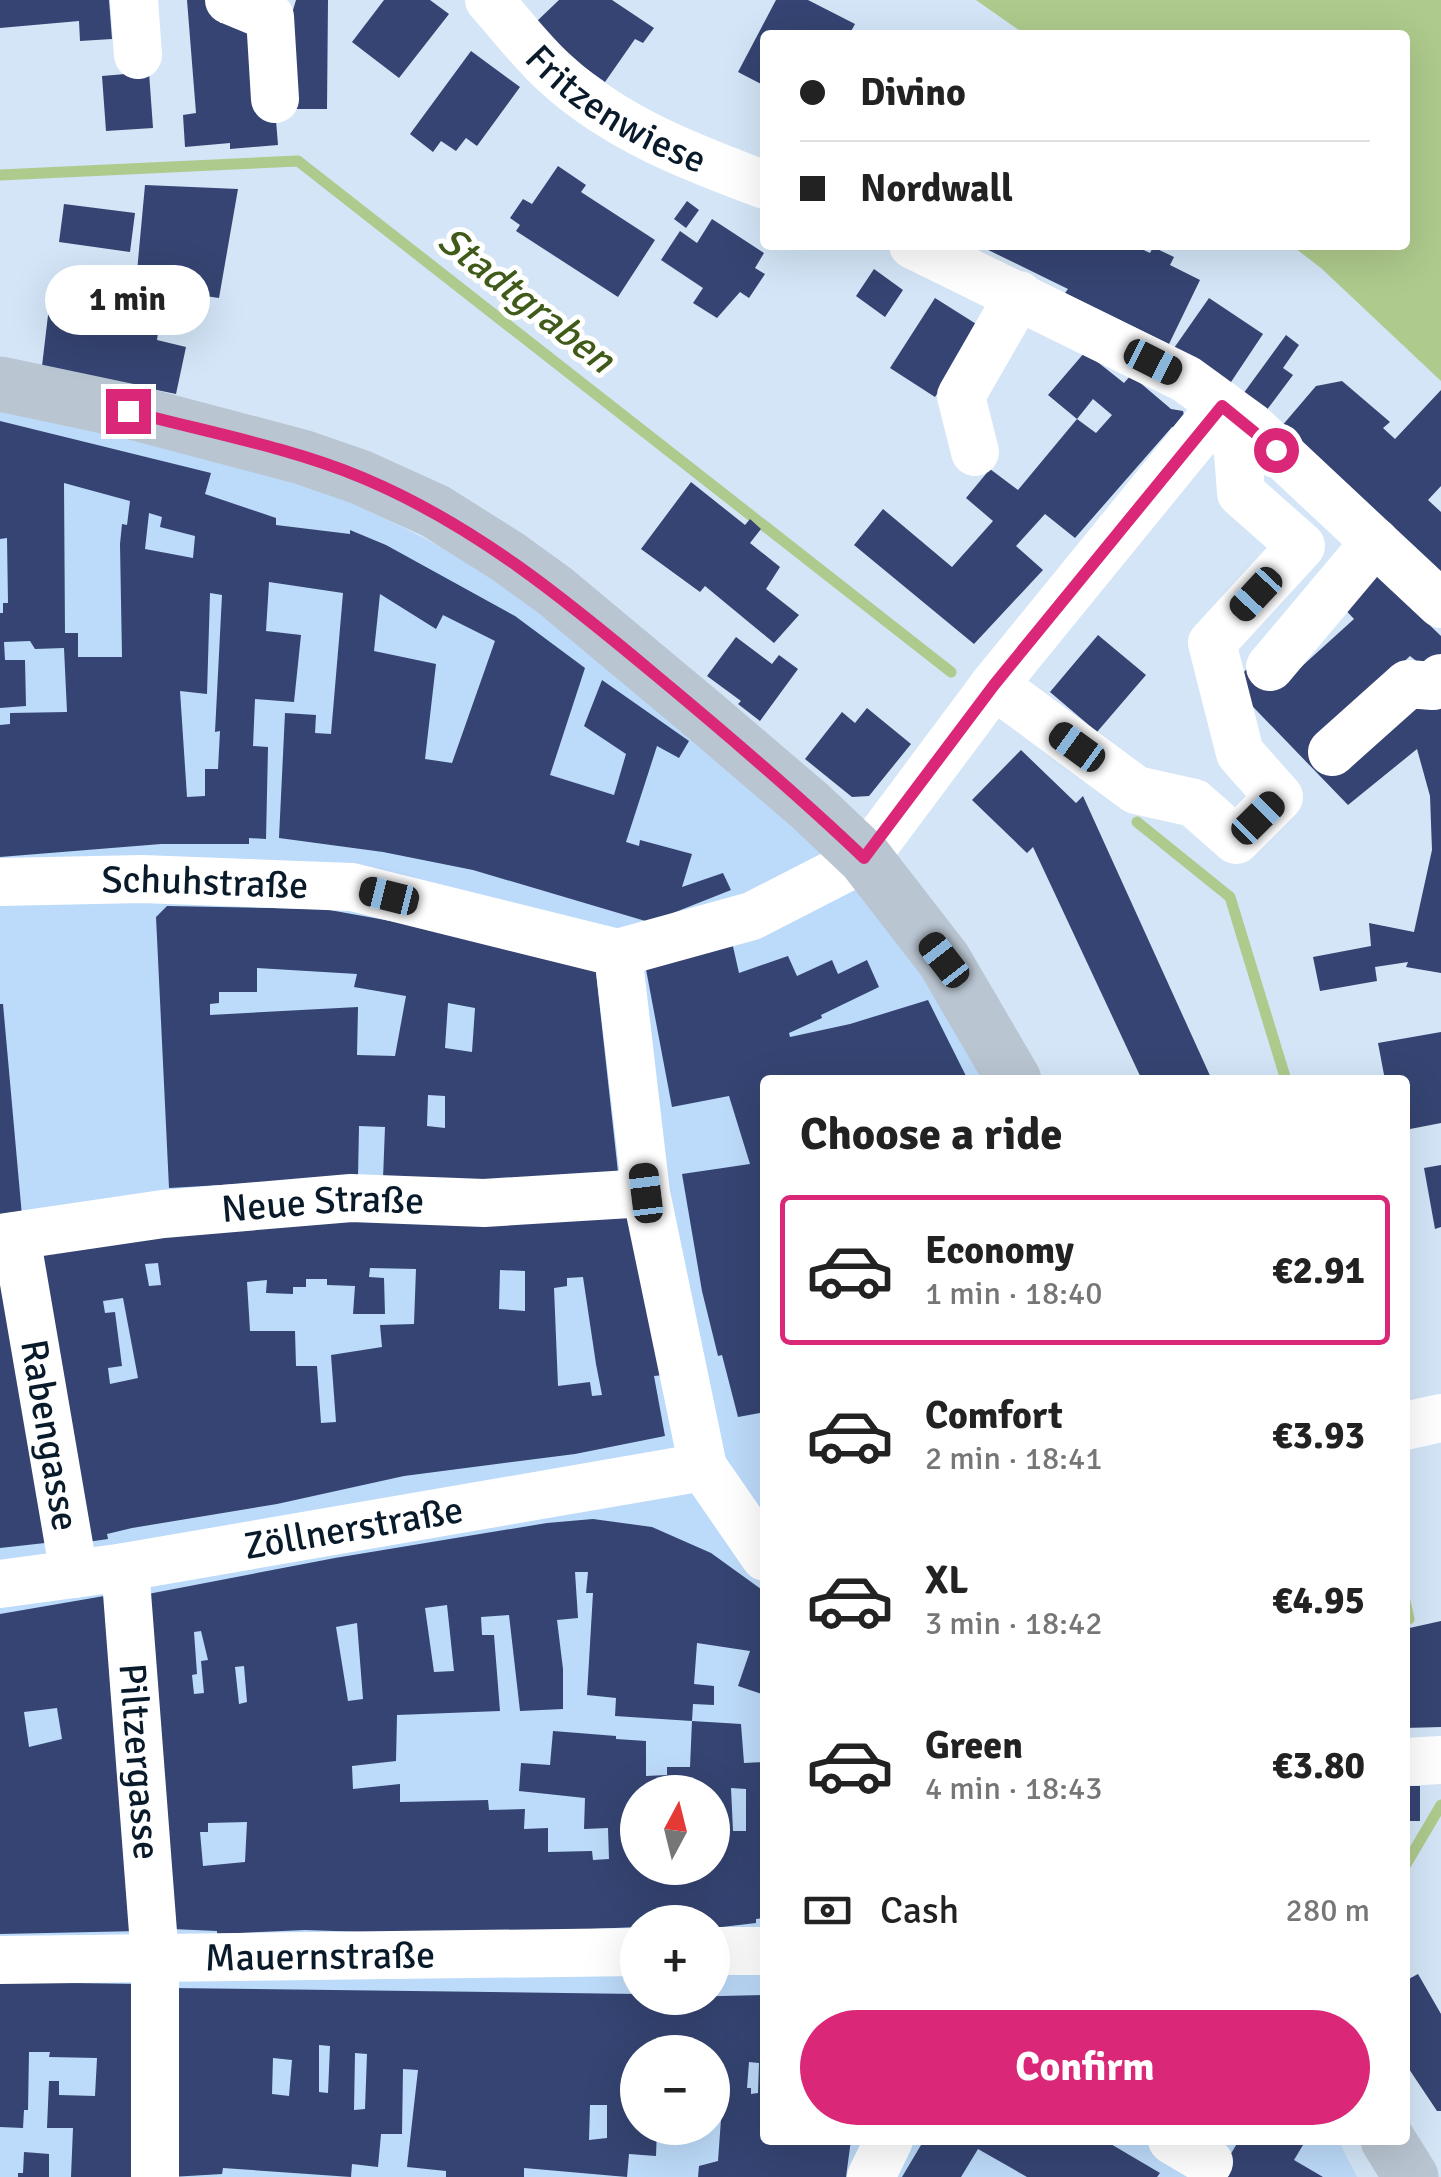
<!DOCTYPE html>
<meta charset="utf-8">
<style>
body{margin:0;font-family:Signika,sans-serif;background:#f2f2f2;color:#222;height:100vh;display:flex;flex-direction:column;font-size:38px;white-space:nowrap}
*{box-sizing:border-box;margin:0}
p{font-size:32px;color:#767676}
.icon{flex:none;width:55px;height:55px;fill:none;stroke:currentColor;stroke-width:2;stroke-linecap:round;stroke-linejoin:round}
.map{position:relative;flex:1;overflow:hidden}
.details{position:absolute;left:760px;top:1075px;width:650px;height:1070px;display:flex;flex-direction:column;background:#fff;border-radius:10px;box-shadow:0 10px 40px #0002}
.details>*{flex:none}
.guide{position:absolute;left:760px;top:30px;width:650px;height:220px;border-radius:10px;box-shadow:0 10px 40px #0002;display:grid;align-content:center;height:220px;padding:0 40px;background:#fff}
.needle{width:65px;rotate:7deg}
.controls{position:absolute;left:620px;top:1775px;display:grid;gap:20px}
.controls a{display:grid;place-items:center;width:110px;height:110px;border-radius:50%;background:#fff;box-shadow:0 10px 40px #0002;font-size:50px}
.end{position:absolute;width:45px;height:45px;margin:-22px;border:12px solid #db2777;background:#fff;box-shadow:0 0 0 5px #fff}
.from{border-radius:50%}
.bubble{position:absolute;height:70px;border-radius:35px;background:#fff;box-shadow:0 10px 40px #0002;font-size:32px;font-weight:800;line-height:70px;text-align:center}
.car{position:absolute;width:30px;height:60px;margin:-30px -15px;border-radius:12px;box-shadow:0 0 8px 2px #0007;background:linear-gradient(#222 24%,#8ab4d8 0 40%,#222 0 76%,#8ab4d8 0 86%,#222 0)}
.guide b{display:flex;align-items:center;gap:35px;height:95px;font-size:38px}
.guide b+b{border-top:2px solid #e0e0e0}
.guide i{width:25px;height:25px;background:#222}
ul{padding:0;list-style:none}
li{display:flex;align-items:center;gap:30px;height:150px;margin:0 20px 15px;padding:0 20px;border:5px solid transparent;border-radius:10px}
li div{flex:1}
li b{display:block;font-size:38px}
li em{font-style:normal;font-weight:800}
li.selected{border-color:#db2777}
li>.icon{width:90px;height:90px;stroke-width:1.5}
h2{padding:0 40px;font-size:45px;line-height:120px}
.pay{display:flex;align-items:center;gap:25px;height:110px;padding:0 40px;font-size:38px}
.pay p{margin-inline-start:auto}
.cta{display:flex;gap:20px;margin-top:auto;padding:20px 40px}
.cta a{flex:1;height:115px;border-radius:60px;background:#db2777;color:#fff;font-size:40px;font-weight:800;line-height:115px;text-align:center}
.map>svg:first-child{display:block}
.built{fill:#bcdaf9;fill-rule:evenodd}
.water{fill:#aeca8c}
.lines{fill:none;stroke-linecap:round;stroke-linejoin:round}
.stream{stroke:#aeca8c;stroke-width:11}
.building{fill:#354472;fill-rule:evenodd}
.minor{stroke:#fff;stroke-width:48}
.major{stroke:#b9c5d1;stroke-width:55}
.route{stroke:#db2777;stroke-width:12}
.labels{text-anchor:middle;stroke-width:10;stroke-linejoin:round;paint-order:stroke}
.street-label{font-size:38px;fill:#091a2a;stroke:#fff}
.water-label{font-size:40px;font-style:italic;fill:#405a19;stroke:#fff}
</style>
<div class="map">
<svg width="1441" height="2177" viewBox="0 0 1441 2177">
<rect width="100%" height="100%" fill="#d3e5f7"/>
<path class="built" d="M0,400L319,485L457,555L619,656L853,883L991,1066L997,1080H765V2140H1338L1357,2177H0ZM638,1792H712V1868H638ZM638,1922H712V1998H638ZM638,2052H712V2128H638Z"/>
<path class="water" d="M976,0H1441V381L1321,268L1291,245H1405V35H1026Z"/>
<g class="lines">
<path class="stream" d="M0,175L298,161L951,672
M1137,822L1230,897L1286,1080
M1405,1601L1409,1619
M1405,1866L1441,1805"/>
</g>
<path class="building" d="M0,0H109L112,39L80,41L79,21L0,28Z
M187,0H218L220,23H242L253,28L251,82L254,110L275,108L278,145L230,149V143L185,147L183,115L196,113Z
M296,0H328L327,109H294L293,10Z
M384,0H430L449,14L399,78L352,42Z
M559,0H612L654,28L643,43L635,39L605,82L557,48L537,21Z
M776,0H808L855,24L849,35H765V86L738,72Z
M471,51L520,87L477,146L466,138L456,151L441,141L433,152L410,134Z
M149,72L153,128L106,131L102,76Z
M558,166L586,185L581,192L655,240L618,297L516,231L520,225L510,218L523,199L532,204Z
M145,185L238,189L219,298L164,290L157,340L186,347L176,394L42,366L51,290L66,293L65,299L133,315Z
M687,201L699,210L686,228L674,219Z
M64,204L135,213L130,252L59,242Z
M712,219L764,253L755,268L765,274L749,298L740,292L717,318L693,303L703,288L661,260L680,231L697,243Z
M978,245H1133L1150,253L1153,247L1174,257L1170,265L1200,280L1169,344L1065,293L1068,289Z
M874,269L903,290L885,317L856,296Z
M935,298L981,327L935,397L890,368Z
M1209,298L1263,334L1229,385L1174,348Z
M1286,335L1299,345L1283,368L1293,375L1266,411L1243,394Z
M1085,352L1124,383L1131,375L1171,409L1183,411L1185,419L1181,427H1172L1075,538L1045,514L1016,546L1043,570L974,644L854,545L883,509L952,567L993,521L966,498L990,469L1018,490L1077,419L1096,433L1112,415L1093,399L1077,419L1048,395Z
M1342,381L1390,422L1383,428L1395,439L1441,390V486L1428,500L1441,512V576L1281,427L1316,386Z
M0,421L211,473L205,494L276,518V525L350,534V530L386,545L515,616L585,668L550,775L614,795L626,754L584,726L602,680L689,741L679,758L657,746L626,842L639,846L640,840L692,854L682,887L723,873L731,890L673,913L669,928L473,870L383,852L279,838L285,713L316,715L315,733L331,734L343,593L269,582L266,631L301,635L294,702L255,699L253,746L268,747L266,839L249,838V844H161L0,857V725L10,724V713L67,712L64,648L35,649L30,641L4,642L5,660H25L26,706L0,708V613H3V603H8L7,538L0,539ZM64,483L130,501L127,525L122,524L120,544L122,657H78V633H65ZM149,513L162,517L160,527L195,536L193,558L145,549ZM210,593L222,595L215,732L220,731L218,769H205V796L187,797L180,691L207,694ZM380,594L436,629L443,615L495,641L452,763L425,759L436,664L374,651Z
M691,482L745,525L750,519L761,529L750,543L780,567L766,589L799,615L774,643L705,586L700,592L641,549Z
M1369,567L1441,636V669L1434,675L1410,656L1315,745L1394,721L1441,691V973L1406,967L1408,962L1375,967L1377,981L1320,991L1313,957L1371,946L1369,923L1414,932L1432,850L1430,796L1417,749L1348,805L1232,685L1254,661L1279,687L1354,619L1337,601Z
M1098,635L1146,675L1097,732L1050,692Z
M736,637L772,664L779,655L798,669L760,721L738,704L741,701L707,676Z
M867,708L911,744L869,796L852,797L805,759L842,712L855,723Z
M1021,750L1076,803L1083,796L1212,1080H1142L1033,847L1027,853L972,800Z
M167,906L324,909L457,933L595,964L619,1181L383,1179L385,1127L359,1126L358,1177L169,1188L156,917ZM257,968L357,974L354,987L406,996L395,1056L357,1055L358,1007L210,1015V1004L219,1003V992H257ZM448,1003L475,1008L472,1052L445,1048ZM428,1095L445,1096V1128L427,1126Z
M732,942L739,973L788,956L797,976L832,960L838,974L867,960L879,987L821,1015L822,1018L789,1033L790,1037L850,1024L928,1000L968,1080H765V1412L738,1417L722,1355L718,1356L702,1291L682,1174L750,1164L729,1096L672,1107L645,964Z
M0,1004H3L22,1216L0,1218Z
M1441,1032V1123L1405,1130V1080H1385L1378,1043Z
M1441,1165V1227L1435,1229L1424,1168Z
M631,1211L664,1375L654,1376L665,1436L575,1454L404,1476L277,1504L132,1528L107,1534L108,1539L80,1543L28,1253L205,1226ZM158,1263L161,1285L149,1286L145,1264ZM370,1268L416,1269L414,1324L380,1325L382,1347L331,1355L336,1422L321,1423L317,1366H296L295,1331H250L247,1282L267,1280L266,1293L293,1294V1287H306V1279H327V1285L355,1286L353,1314H385L384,1278L369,1277ZM500,1270L525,1271V1311L499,1309ZM583,1277L596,1364L602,1395L592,1396L590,1382L558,1386L554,1288L567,1286V1278ZM123,1298L138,1378L110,1384L108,1368L122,1366L115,1312L105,1313L103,1301Z
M0,1252L63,1541L0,1548Z
M593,1519L652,1527L711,1553L765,1592V1695L738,1686L750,1651L697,1643L694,1684L714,1686V1705L693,1704L692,1721L615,1716L616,1698L587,1695L593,1593H586L588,1572H575L578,1618L557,1620L563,1669V1709L520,1711L509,1615L481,1617L482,1635H494L500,1711L397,1715L396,1761L352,1766L353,1789L400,1784V1802L488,1800L489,1810L525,1809L524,1829L548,1828V1852L592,1851L593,1860L609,1859L608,1828L584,1829L585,1798L519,1791L521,1763L550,1765L553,1731L616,1736V1739L646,1741V1776L667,1775V1767H690L692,1721L741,1724L744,1763L765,1762V1918L756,1919V1923L722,1927H712V1922H638V1927L452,1935L305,1930L217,1934V1931L172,1929L148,1594L335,1558L547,1523ZM447,1605L454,1671L434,1672L425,1608ZM357,1623L363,1699L348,1701L336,1627ZM201,1631L208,1660L201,1661L204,1693L194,1694L192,1675L197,1674L194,1632ZM244,1666L247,1702L239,1704L235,1667ZM731,1788L746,1789V1831H733ZM638,1792H712V1868L636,1869ZM247,1822L245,1862L203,1866L200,1832H208V1823Z
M110,1595L140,1931L0,1934V1614ZM57,1708L62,1739L29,1747L24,1712Z
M1441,1621V1727L1405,1728V1629Z
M1405,1786H1420V1821H1405Z
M1418,1974L1441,2014V2111H1437L1405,2063V1981Z
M0,1982L142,1984L140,2177H71L73,2128H47L49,2081H59V2095L95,2096L97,2058L49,2057L50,2052H29L28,2110H24L23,2128L0,2127Z
M169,1988L638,1994V1998L765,1995V2140H851L846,2177H698L699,2166L718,2161L721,2119H712V2088H718V2075H712V2052H638V2128H657L656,2156L629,2154L627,2177L524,2168V2177H446V2171L407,2167L418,2070L403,2069L402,2134H381L378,2167L352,2164L351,2177L223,2168L222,2174L171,2177ZM319,2045L330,2046L328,2093L319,2092ZM355,2053L367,2054L365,2109L354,2110ZM273,2058L292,2060L289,2096L272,2094ZM749,2062L759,2063L758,2093L751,2094V2088H747ZM590,2105H607V2138L589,2140Z
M924,2140H1104L1160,2173L1157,2177H1027L978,2149L961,2177H902Z
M1239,2140H1306L1294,2160L1323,2177H1188L1218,2176Z
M24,2152L49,2154V2177H18V2173H23Z"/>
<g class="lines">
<g class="minor">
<path d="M134,0L138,55"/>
<path d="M229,0L270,17L275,99"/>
<path id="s1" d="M489,0C511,24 531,52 556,74C616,129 690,157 765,185"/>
<path d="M913,245L1186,379L1252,427L1441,604"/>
<path d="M975,452L961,396L1019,295"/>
<path d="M1270,667L1375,542"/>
<path d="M994,685L1136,790L1194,803L1236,840L1279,797L1240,753L1212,643L1301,546L1241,493L1238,452L1222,405"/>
<path d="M1332,752L1408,684L1433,686L1441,678"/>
<path id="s2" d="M0,882L142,879L352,887L618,953L752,916L865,858L994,685L1222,405"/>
<path d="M618,953L646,1193L703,1467L765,1557"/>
<path id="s3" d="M16,1236L74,1574"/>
<path id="s4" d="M0,1238L163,1214L351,1198L484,1203L646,1193"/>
<path d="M1405,1426L1441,1418"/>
<path id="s5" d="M125,1567L155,1958V2177"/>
<path id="s6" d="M0,1584L125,1567L703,1467"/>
<path d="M1405,1762L1441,1760"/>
<path d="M712,1951H765"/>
<path id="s7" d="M0,1960L638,1952"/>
<path d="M1172,2140L1209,2162"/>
<path d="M871,2177L889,2140"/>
</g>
<path class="major" d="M0,384L128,411L302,457L360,477L435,511L508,557L555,591L706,717L810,806L865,858L944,960L1014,1080
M1388,2140L1411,2177"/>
</g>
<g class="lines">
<path class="route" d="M128,411C206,432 289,447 363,478C475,525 566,600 658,677C729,736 798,795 864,858L994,685L1222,406L1276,450"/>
</g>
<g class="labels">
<g class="street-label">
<text dy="13" stroke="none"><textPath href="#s1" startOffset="170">Fritzenwiese</textPath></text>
<text dy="13" stroke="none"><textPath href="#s2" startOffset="205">Schuhstraße</textPath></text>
<text dy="13" stroke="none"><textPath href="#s4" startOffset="325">Neue Straße</textPath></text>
<text dy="13" stroke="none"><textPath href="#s3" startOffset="202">Rabengasse</textPath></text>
<text dy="13" stroke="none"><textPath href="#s6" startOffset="358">Zöllnerstraße</textPath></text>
<text dy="13" stroke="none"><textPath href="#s5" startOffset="195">Piltzergasse</textPath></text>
<text dy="13" stroke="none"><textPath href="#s7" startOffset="320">Mauernstraße</textPath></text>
</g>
<g class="water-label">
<text transform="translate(527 299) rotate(38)" y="14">Stadtgraben</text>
</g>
</g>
</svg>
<div class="controls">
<a><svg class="needle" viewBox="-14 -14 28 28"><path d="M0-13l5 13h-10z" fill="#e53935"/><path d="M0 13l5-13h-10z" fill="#767676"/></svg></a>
<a>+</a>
<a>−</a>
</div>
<i class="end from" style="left:1276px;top:450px"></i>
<i class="end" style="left:128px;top:411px"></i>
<div class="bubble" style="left:45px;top:265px;width:165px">1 min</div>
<i class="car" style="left:1153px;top:362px;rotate:117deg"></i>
<i class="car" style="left:1256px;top:594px;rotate:223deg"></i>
<i class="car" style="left:1077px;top:747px;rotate:306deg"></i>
<i class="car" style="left:1258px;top:818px;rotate:45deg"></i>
<i class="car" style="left:389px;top:896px;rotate:284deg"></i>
<i class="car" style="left:944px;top:960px;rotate:322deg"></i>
<i class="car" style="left:646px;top:1193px;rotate:353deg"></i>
<div class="guide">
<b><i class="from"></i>Divino</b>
<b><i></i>Nordwall</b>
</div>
<section class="details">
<h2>Choose a ride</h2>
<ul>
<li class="selected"><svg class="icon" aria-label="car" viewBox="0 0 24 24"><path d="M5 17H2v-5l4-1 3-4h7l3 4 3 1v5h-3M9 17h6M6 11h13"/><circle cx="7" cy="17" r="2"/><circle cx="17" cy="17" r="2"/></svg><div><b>Economy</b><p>1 min · 18:40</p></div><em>€2.91</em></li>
<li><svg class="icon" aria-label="car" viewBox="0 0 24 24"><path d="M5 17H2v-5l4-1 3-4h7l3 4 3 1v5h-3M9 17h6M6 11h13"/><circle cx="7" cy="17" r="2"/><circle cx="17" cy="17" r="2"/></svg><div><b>Comfort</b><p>2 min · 18:41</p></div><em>€3.93</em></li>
<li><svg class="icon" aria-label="car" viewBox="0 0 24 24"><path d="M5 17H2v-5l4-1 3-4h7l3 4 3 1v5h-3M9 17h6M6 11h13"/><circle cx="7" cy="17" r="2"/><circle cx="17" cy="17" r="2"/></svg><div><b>XL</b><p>3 min · 18:42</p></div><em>€4.95</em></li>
<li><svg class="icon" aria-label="car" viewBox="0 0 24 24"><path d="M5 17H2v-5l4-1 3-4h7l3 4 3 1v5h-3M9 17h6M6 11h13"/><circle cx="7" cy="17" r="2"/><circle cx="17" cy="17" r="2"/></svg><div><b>Green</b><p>4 min · 18:43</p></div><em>€3.80</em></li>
</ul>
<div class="pay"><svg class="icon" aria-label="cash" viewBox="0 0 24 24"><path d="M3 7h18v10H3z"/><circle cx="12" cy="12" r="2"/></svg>Cash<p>280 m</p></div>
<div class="cta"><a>Confirm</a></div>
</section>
</div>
